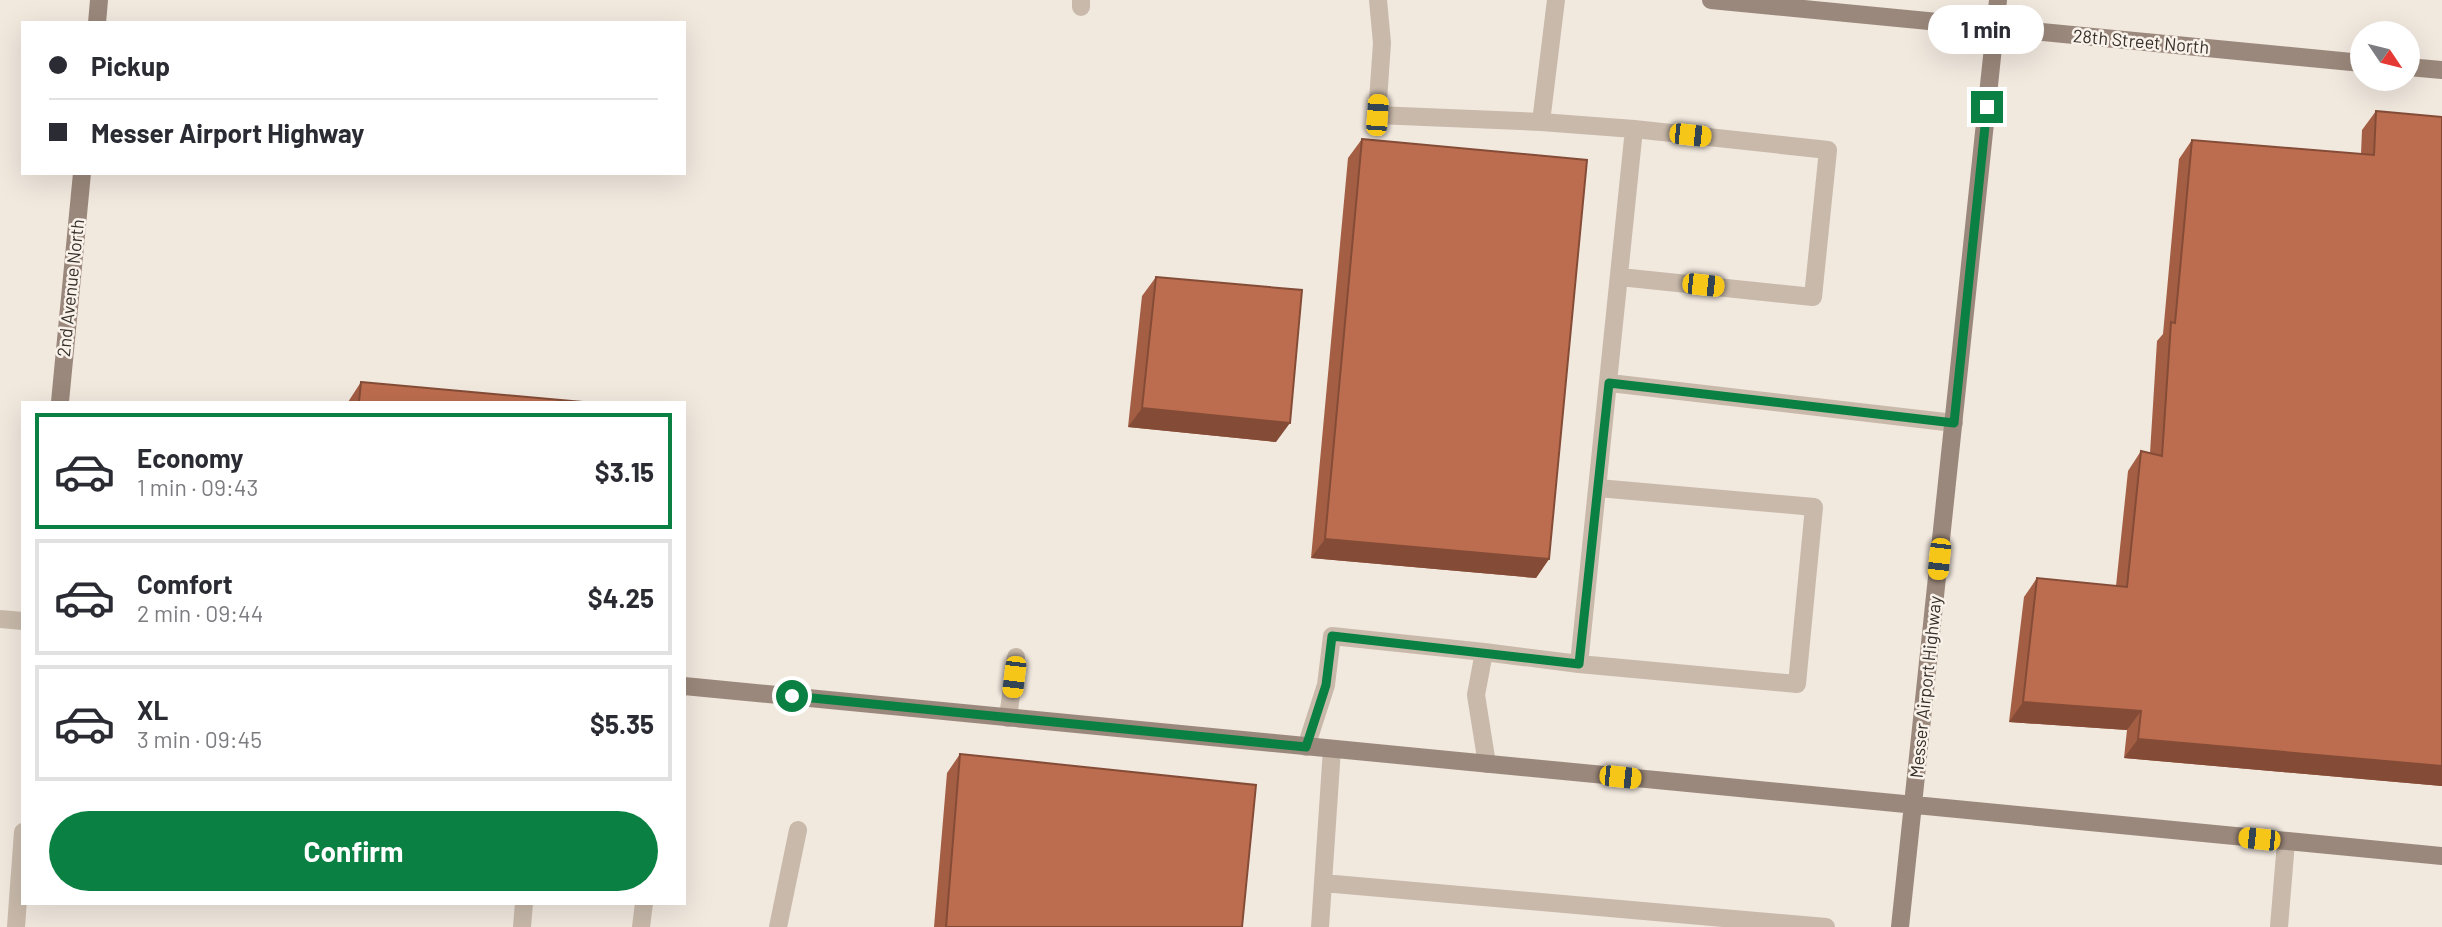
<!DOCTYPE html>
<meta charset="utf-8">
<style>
body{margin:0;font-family:Barlow,sans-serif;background:#f7f7f7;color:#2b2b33;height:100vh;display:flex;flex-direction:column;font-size:26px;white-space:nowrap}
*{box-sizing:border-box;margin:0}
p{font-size:23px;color:#7c7c81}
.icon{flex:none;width:38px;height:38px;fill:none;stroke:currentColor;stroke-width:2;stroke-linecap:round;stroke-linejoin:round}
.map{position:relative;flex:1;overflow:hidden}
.drawer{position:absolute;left:21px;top:401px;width:665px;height:504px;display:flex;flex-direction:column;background:#fff;border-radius:0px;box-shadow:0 7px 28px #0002}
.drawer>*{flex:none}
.guide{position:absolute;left:21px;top:21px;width:665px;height:154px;border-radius:0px;box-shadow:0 7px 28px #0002;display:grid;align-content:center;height:154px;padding:0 28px;background:#fff}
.needle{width:46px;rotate:125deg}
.tools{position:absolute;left:2350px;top:21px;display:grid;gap:14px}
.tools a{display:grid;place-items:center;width:70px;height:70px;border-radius:50%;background:#fff;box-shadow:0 7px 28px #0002;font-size:35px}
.end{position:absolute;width:32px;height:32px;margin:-16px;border:9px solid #0b8043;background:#fff;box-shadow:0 0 0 4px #fff}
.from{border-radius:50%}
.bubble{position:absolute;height:49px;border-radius:24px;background:#fff;box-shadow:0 7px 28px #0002;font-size:23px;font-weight:700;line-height:49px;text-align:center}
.car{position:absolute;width:21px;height:42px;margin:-21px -10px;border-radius:9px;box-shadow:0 0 5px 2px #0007;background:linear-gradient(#f5c518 24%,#345 0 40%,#f5c518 0 76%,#345 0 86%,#f5c518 0)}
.guide b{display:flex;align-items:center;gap:24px;height:66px;font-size:26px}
.guide b+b{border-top:2px solid #e1e1e2}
.guide i{width:18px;height:18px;background:#2b2b33}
ul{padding:12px 0 0;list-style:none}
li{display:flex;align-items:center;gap:21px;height:116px;margin:0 14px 10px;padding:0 14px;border:4px solid #e1e1e2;border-radius:0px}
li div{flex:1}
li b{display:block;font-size:26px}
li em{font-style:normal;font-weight:700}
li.active{border-color:#0b8043}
li>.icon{width:63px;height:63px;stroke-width:1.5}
.cta{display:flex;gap:14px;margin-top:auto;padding:14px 28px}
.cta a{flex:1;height:80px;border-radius:42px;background:#0b8043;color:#fff;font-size:28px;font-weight:700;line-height:80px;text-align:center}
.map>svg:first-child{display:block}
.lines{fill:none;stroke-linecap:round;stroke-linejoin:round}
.lane{stroke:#c8b9aa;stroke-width:18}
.street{stroke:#c8b9aa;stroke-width:18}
.secondary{stroke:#9b887c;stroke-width:18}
.wall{fill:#a35e44}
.shaded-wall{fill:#844c37}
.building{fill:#bd6d4f;stroke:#844c37;stroke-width:2}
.route{stroke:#0b8043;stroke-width:9}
.labels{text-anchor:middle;stroke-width:5;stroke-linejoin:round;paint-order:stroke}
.street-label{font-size:18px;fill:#362e29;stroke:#f8f2ea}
</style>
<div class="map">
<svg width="2442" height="927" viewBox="0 0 2442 927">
<rect width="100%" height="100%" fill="#f1e8de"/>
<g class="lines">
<path class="lane" d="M1378,0L1382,43L1377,115L1541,122
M1556,0L1541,122L1634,129
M1081,7V0
M1610,383L1954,423
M1598,488L1814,507L1797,684L1579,664L1634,129L1828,150L1813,297L1620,277
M1008,718L1016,657
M1306,747L1326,685L1332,636L1484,652
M1487,764L1476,695L1484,652L1579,664
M1323,883L1826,927
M522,927L524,903
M778,927L798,830
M1320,927L1332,749
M2279,927L2286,842"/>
<path class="street" d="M0,619L23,621
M16,927L23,832
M641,927L644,903"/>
<path class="secondary" d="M1711,0L2362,63
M97,23L99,0
M2408,67L2442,70
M60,402L82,173
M684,686L2442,856
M1900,927L1998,0"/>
</g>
<path class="wall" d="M2376,111L2442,117V786L2124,758L2127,730L2009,722L2024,597L2037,578L2116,586L2128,471L2141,451L2150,453L2157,341L2163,334L2179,159L2192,140L2361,154L2362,130Z
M1362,139L1549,559L1536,578L1311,558L1348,158Z
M1156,277L1276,442L1128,427L1142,296Z
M361,382L583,402H348Z
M960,754L1242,927H934L947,773Z"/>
<path class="shaded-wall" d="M1142,408L1290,423L1276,442L1128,427Z
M1325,539L1549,559L1536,578L1311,558Z
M2023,702L2141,711L2127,730L2009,722Z
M2138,739L2442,766V786L2124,758Z"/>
<path class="building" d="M2376,111L2442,117V766L2138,739L2141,711L2023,702L2037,578L2127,587L2141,451L2162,456L2171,322L2175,323L2192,140L2374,155Z
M1362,139L1587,160L1549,559L1325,539Z
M1156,277L1302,290L1290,423L1142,408Z
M361,382L583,402H359Z
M960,754L1256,785L1242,927H946Z"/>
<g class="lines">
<path class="route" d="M792,696L1306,747L1326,685L1332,636L1579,664L1609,383L1954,423L1987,107"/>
</g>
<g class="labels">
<g class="street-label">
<text transform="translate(2141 42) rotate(5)" y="6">28th Street North</text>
<text transform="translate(71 288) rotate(-84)" y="6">2nd Avenue North</text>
<text transform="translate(1926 687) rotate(-84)" y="6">Messer Airport Highway</text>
</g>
</g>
</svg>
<div class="tools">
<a><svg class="needle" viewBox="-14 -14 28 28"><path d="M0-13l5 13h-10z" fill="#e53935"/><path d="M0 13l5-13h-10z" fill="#7c7c81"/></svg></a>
</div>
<i class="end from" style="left:792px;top:696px"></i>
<i class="end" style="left:1987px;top:107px"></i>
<div class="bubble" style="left:1928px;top:5px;width:116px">1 min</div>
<i class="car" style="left:1377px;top:115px;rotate:4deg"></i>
<i class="car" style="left:1690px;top:135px;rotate:96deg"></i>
<i class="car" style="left:1703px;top:285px;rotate:96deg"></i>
<i class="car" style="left:1939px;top:559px;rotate:186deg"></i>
<i class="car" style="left:1014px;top:677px;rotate:187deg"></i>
<i class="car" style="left:1620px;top:777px;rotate:96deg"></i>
<i class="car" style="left:2259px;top:839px;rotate:276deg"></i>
<div class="guide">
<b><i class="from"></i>Pickup</b>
<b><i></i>Messer Airport Highway</b>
</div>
<section class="drawer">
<ul>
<li class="active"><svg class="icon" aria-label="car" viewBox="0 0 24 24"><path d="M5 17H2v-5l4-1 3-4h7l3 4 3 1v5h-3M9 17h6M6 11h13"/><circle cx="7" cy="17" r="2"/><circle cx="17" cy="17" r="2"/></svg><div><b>Economy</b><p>1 min · 09:43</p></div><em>$3.15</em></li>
<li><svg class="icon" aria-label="car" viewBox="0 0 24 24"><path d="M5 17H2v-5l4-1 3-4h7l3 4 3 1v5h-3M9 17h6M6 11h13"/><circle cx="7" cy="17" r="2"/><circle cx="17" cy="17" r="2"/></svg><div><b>Comfort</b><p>2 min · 09:44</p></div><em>$4.25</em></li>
<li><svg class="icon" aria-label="car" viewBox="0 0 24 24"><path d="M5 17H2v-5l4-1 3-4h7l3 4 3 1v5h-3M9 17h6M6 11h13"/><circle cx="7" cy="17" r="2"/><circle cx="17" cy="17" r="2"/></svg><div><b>XL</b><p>3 min · 09:45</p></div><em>$5.35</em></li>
</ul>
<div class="cta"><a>Confirm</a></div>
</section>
</div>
